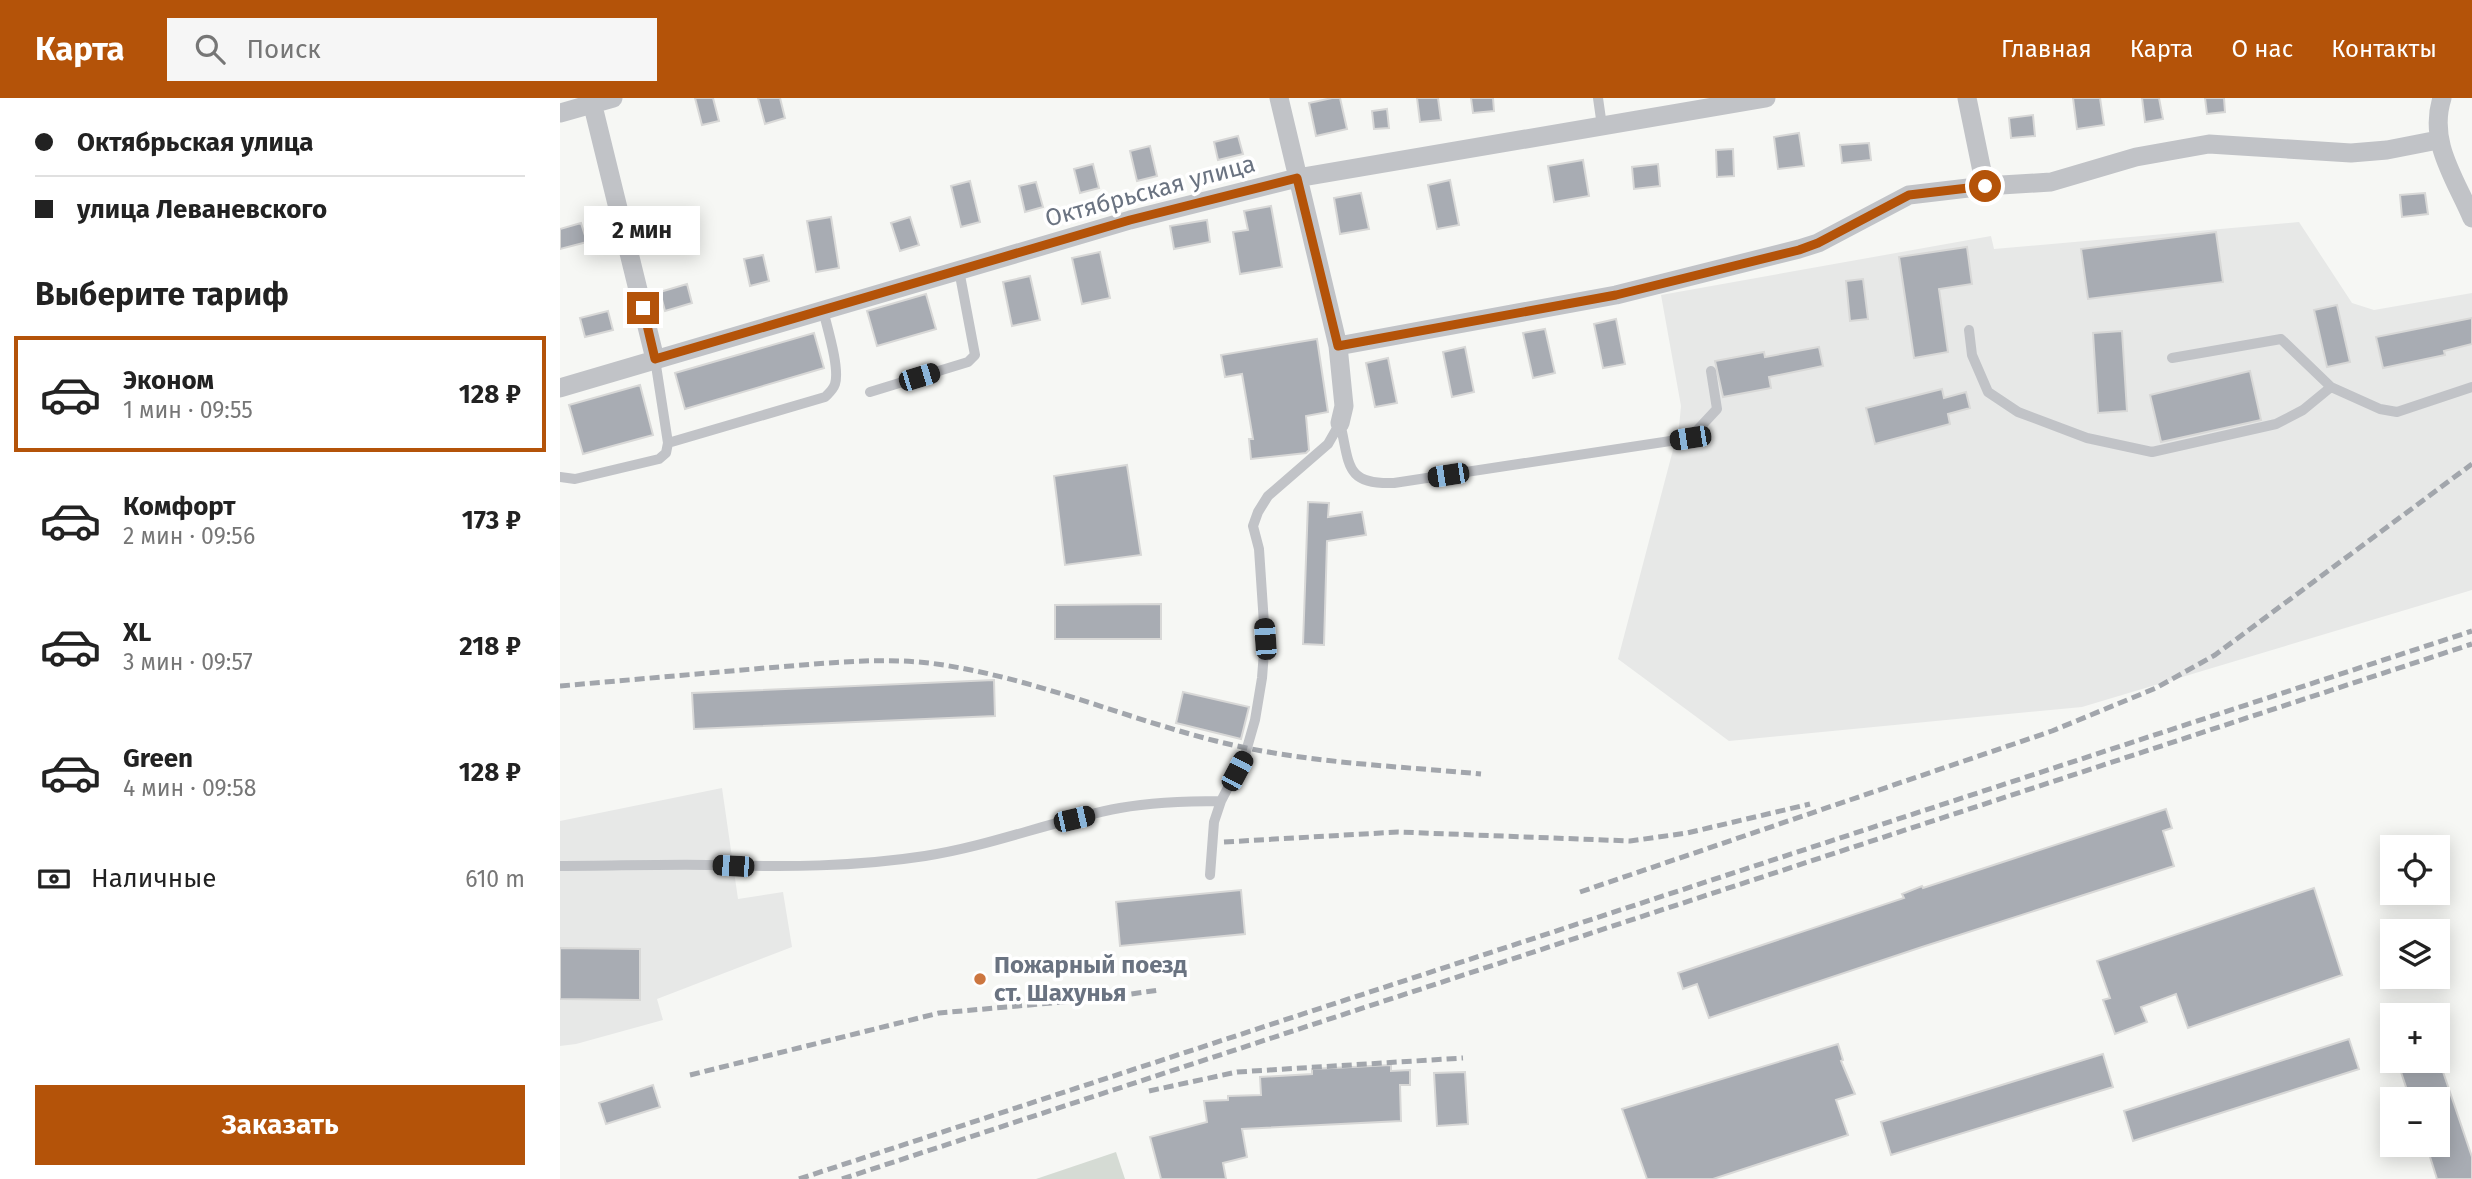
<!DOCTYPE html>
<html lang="ru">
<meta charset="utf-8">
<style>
body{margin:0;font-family:"Fira Sans",sans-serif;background:#f6f6f6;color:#222;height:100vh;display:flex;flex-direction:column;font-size:26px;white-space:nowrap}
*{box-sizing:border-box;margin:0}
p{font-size:23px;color:#767676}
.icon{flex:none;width:38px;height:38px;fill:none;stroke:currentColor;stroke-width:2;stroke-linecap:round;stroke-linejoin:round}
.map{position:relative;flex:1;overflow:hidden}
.drawer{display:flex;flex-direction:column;background:#fff;width:560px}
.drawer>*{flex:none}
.hud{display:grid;align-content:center;height:154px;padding:0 35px;background:#fff}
.controls{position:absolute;left:1820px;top:737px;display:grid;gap:14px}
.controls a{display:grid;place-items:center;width:70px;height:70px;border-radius:0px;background:#fff;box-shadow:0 4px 18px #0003;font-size:35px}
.end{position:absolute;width:32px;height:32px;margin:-16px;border:9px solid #b45309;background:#fff;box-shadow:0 0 0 4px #fff}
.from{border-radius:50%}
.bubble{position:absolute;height:49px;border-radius:0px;background:#fff;box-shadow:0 4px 18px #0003;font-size:23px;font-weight:700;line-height:49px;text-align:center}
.car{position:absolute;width:21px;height:42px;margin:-21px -10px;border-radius:9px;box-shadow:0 0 5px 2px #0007;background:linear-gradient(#222 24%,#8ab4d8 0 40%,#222 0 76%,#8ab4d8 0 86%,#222 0)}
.hud b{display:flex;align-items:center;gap:24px;height:66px;font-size:26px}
.hud b+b{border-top:2px solid #e0e0e0}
.hud i{width:18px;height:18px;background:#222}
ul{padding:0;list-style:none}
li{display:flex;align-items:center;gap:21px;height:116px;margin:0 14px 10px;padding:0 21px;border:4px solid transparent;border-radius:0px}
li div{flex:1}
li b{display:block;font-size:26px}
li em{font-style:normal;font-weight:700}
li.selected{border-color:#b45309}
li>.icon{width:63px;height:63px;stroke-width:1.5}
h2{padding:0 35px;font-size:32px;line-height:84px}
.pay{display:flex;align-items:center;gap:18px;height:77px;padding:0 35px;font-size:26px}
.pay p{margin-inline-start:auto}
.primary-button{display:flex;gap:14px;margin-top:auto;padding:14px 35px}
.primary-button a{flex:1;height:80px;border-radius:0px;background:#b45309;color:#fff;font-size:28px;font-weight:700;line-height:80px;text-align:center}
header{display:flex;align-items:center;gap:42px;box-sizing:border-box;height:98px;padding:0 35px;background:#b45309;color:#fff}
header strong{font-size:33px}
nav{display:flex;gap:38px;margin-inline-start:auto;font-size:24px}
.search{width:490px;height:63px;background:#f6f6f6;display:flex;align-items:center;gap:18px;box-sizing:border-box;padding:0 24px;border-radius:0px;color:#767676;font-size:26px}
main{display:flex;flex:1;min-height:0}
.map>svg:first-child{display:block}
.built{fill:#e7e8e7}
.green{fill:#d5dbd4}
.building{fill:#a8acb3;stroke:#d8d8d7;stroke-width:2}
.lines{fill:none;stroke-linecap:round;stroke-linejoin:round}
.lane{stroke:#c1c3c7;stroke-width:10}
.street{stroke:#c1c3c7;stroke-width:19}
.rail{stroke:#a2a6ac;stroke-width:5;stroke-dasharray:10 5;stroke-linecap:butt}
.route{stroke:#b45309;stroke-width:9}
.poi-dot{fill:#cc763f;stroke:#fff;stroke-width:2.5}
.labels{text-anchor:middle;stroke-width:7;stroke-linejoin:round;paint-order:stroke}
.street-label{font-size:24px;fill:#6a7381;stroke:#fff}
.poi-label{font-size:24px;font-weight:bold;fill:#6a7381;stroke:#fff;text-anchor:start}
</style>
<header>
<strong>Карта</strong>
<div class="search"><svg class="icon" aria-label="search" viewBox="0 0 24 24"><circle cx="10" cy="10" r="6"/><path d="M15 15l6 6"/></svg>Поиск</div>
<nav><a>Главная</a><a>Карта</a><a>О нас</a><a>Контакты</a></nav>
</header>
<main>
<section class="drawer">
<div class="hud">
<b><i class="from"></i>Октябрьская улица</b>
<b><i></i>улица Леваневского</b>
</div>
<h2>Выберите тариф</h2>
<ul>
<li class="selected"><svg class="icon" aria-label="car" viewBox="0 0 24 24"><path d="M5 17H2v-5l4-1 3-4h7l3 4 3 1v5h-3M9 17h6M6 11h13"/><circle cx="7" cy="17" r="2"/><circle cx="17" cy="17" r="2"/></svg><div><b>Эконом</b><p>1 мин · 09:55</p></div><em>128 ₽</em></li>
<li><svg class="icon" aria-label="car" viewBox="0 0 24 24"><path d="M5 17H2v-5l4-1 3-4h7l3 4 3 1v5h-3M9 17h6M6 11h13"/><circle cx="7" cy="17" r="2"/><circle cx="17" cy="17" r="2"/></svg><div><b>Комфорт</b><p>2 мин · 09:56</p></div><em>173 ₽</em></li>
<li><svg class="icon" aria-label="car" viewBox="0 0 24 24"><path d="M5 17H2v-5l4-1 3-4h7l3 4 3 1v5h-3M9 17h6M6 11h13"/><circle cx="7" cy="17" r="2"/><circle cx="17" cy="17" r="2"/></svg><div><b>XL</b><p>3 мин · 09:57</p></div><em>218 ₽</em></li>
<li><svg class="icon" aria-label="car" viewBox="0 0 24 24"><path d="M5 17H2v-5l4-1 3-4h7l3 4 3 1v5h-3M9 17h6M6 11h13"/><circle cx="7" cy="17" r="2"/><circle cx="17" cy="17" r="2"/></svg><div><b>Green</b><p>4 мин · 09:58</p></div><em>128 ₽</em></li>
</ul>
<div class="pay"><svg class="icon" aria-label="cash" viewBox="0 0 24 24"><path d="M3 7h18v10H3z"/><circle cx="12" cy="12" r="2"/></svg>Наличные<p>610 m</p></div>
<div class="primary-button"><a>Заказать</a></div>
</section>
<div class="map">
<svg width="1912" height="1081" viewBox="0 0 1912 1081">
<rect width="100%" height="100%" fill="#f6f7f4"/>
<path class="built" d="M1739,124L1792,205L1814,212L1912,195V492L1522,609L1169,643L1058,561L1119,329L1121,308L1101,197L1431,138L1434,151Z
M162,690L178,801L223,794L232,849L97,901L103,922L16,946L0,948V723Z"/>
<path class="green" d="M556,1054L565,1081H476Z"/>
<path class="building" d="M135,0H153L159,23L142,27Z
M198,0H220L225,20L205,26Z
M772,0H780L787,31L756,38L749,5Z
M857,0H878L881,22L860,24Z
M911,0H933L934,13L913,15Z
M1513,0H1540L1544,27L1517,31Z
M1582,0H1599L1603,21L1585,24Z
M1645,0H1664L1665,14L1647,16Z
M827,11L829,30L814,31L812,13Z
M1473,17L1475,38L1451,40L1449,20Z
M1239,35L1244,68L1218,71L1214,39Z
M678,38L683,56L658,62L654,44Z
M1309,45L1311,62L1282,65L1280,47Z
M590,48L597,78L577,83L570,53Z
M1173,51L1174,78L1157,79L1156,52Z
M1023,62L1029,98L994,104L988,68Z
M533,66L539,90L520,95L514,71Z
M1098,66L1100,88L1074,91L1072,69Z
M890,82L899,127L877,131L868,87Z
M410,83L420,124L401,129L391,88Z
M476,84L483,109L465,114L459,88Z
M801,95L809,131L780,136L774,100Z
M1865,95L1868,116L1842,119L1840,97Z
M711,108L722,169L680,176L673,134L688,132L684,113Z
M271,119L279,170L256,174L247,123Z
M350,119L359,147L340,153L331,125Z
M102,122L108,144L87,149L81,127Z
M647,122L650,144L614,151L610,128Z
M21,125L27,144L0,151V131Z
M1656,134L1663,184L1528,201L1521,151Z
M1407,149L1412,186L1379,191L1388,254L1354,260L1339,159Z
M540,154L550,200L522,206L512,160Z
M203,157L209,183L190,188L184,161Z
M470,178L480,222L452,228L443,184Z
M1303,181L1308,221L1290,223L1286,183Z
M127,186L132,205L105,213L100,194Z
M366,196L376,231L317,248L307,213Z
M1777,207L1790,264L1767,269L1754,212Z
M48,213L53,232L25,239L20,220Z
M1912,220V246L1884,253L1885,257L1823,270L1816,239Z
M1056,221L1065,266L1043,270L1034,226Z
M985,231L995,275L973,280L963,235Z
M1562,233L1567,313L1538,315L1533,235Z
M254,235L264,270L125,311L115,275Z
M757,241L768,314L746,318L749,352L746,355L691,361L689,341H693L682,276L665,279L661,257Z
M905,249L914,294L892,299L883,254Z
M1259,249L1263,268L1209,279L1211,290L1163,299L1155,263L1204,254L1205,259Z
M828,260L837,305L815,309L806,265Z
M1690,273L1701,322L1601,344L1590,297Z
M80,287L93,337L23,356L9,307Z
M1382,291L1384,300L1406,294L1410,310L1388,316L1390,326L1315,346L1306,310Z
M567,367L581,457L505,467L494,378Z
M748,404L769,405L768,419L802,414L806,437L767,443L764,547L743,546Z
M601,506V541H495V507Z
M434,582L435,618L134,631L132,595Z
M623,594L689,609L681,641L616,625Z
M1606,711L1612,730L1603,733L1614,768L1362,849L1149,920L1137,886L1123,891L1118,875L1344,800L1342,796L1362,788L1363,790Z
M1754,790L1782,877L1628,930L1616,896L1581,909L1587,924L1555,936L1543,902L1550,900L1537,863Z
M681,792L685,836L560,848L556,804Z
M0,850L80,851V902L0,901Z
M1789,941L1799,971L1573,1043L1564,1013Z
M1278,946L1283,962L1281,963L1295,996L1276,1002L1288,1037L1153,1081H1087L1062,1011Z
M1543,956L1553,989L1331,1057L1321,1024Z
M1837,962H1879L1912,1059V1081H1877L1866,1046H1878V1001H1850Z
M831,967V973L850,972V987H840L841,1023L682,1031L687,1059L663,1065L666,1081H601L590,1039L647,1024L644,1003L668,1002V998L701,997L700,979L752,976V971Z
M905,974L908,1026L877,1028L874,975Z
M93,987L100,1009L46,1026L39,1005Z"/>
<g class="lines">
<path class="lane" d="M1038,0L1042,28
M1409,232L1412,257L1428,294L1458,314L1527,340L1592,354L1716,326L1743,312L1771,289
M1612,260L1721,241L1771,289L1820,311L1837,314L1912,289
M310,294L408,264L415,257L399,172
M780,325C790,366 784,387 834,385L1130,340L1157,311L1151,273
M108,345L265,299C269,295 273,292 275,286C280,270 267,229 263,212
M0,379L15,381L99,361L106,355L108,345L95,261
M0,768C51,768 103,766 154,767C225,769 294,769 365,758C431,748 494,722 560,710C593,704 627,703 661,703L685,657L695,622L702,580L705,541L699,451L693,428L698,414L708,398L768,346L780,325
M650,777L654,724L661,703"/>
<path class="street" d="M31,0L95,261
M719,0L778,248L784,308L780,325
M1407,0L1425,88
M1882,0C1868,44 1895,80 1912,120
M0,15L53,0
M778,248L1056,197L1239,151L1258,145L1349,97L1425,88L1491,84L1576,59L1649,46L1791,55L1827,52L1878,42
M0,290L570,122L737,80L1206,0"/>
<path class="rail" d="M0,588C68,582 137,576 205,570C259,566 315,559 369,565C471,578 565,621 664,645C748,665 836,668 921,676
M664,744L838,734L1070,743L1127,735L1250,706
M1020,794L1492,633L1596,590L1655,557L1912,366
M130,977L379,915L536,901L599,892
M589,993L677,974L903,960
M239,1081L1912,533
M282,1081L1912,546"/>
</g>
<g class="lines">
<path class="route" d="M83,210L95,261L570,122L737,80L778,248L1056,197L1239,152L1258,145L1349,97L1425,88"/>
</g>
<circle class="poi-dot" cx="420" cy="881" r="7"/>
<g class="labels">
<g class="street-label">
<text transform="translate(590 93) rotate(-15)" y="8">Октябрьская улица</text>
</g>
<g class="poi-label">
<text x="434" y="875">Пожарный поезд<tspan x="434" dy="28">ст. Шахунья</tspan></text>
</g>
</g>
</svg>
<div class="controls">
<a><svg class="icon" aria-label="locate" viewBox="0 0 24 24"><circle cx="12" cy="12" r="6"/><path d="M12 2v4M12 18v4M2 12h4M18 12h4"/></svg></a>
<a><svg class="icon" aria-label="layers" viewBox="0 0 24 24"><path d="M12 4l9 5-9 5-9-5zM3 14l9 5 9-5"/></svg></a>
<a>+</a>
<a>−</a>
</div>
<i class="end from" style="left:1425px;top:88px"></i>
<i class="end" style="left:83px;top:210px"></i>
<div class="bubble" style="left:24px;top:108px;width:116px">2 мин</div>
<i class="car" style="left:359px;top:279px;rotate:73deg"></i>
<i class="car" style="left:1130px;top:340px;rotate:261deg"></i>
<i class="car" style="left:888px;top:377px;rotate:261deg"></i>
<i class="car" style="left:705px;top:541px;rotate:356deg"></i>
<i class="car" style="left:677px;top:673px;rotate:28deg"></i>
<i class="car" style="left:514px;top:721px;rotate:77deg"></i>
<i class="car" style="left:173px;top:768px;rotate:273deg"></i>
</div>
</main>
